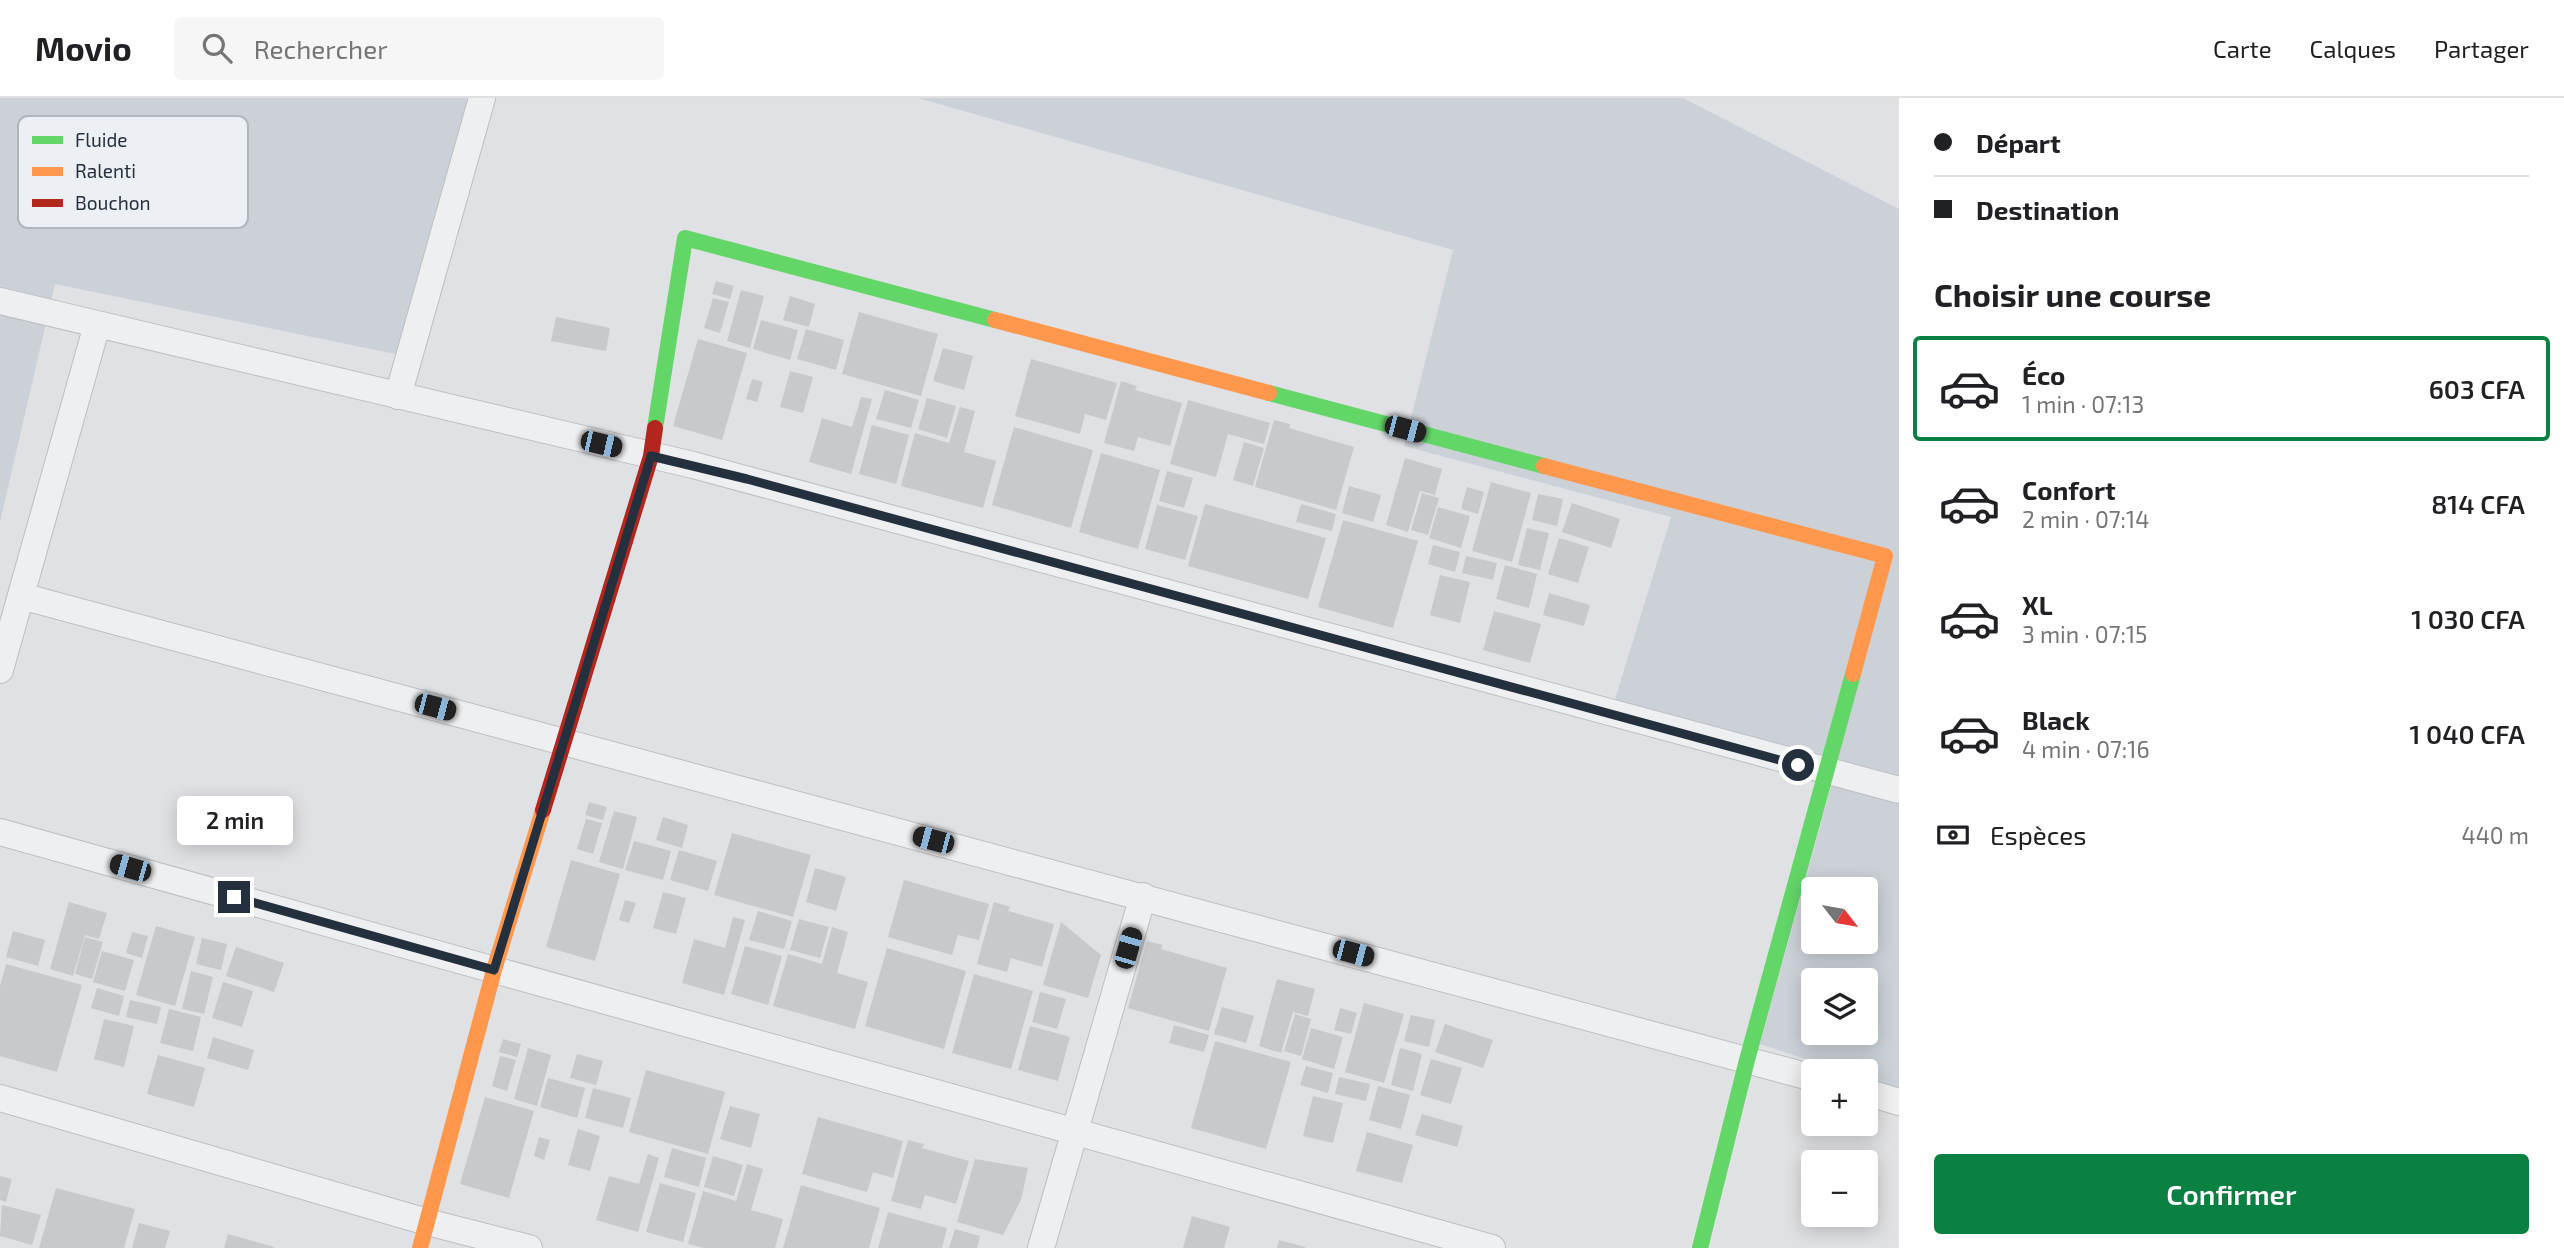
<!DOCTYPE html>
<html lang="fr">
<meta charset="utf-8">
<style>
body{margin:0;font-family:"Exo 2",sans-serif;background:#f6f6f6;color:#202124;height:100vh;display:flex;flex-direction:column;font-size:26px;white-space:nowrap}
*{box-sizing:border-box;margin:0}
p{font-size:23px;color:#757577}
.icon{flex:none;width:38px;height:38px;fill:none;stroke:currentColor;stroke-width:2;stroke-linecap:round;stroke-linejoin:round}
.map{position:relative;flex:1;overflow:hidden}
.side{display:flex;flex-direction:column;background:#fff;width:665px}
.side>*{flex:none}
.top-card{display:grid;align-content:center;height:154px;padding:0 35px;background:#fff}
.needle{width:46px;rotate:121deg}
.buttons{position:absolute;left:1801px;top:779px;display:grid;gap:14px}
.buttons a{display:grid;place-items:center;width:77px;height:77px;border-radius:7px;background:#fff;box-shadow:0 4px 18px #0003;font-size:35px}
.end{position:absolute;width:32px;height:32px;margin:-16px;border:9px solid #25303e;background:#fff;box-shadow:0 0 0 4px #fff}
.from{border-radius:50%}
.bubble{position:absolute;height:49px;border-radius:7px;background:#fff;box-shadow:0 4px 18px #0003;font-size:23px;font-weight:600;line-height:49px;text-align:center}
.car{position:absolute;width:21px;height:42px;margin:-21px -10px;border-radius:9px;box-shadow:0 0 5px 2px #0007;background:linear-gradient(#222 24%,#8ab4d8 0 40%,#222 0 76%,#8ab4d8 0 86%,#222 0)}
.top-card b{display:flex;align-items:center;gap:24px;height:66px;font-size:26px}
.top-card b+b{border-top:2px solid #e0e0e0}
.top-card i{width:18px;height:18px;background:#202124}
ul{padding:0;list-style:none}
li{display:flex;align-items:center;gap:21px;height:105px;margin:0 14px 10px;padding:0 21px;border:4px solid transparent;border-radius:7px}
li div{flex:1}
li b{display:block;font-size:26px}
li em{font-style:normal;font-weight:600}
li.active{border-color:#0b8043}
li>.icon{width:63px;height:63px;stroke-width:1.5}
h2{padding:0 35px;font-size:32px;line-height:84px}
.pay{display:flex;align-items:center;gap:18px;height:77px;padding:0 35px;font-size:26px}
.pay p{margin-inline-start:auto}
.cta{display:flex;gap:14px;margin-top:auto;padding:14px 35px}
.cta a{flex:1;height:80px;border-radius:7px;background:#0b8043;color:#fff;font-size:28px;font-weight:600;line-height:80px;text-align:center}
header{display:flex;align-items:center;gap:42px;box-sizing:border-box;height:98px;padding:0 35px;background:#fff;border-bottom:2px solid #e0e0e0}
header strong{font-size:33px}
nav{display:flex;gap:38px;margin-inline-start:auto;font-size:24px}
.search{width:490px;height:63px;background:#f6f6f6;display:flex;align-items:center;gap:18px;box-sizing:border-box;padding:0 24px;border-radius:7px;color:#757577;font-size:26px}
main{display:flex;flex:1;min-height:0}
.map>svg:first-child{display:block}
.built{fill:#ccd1d8;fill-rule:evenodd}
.building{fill:#c7c9cc}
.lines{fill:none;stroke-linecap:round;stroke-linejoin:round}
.street-casing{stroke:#bdbfc2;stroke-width:28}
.street{stroke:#eeeff1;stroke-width:26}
.fast{stroke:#63d668;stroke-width:16}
.slow{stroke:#ff974d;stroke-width:16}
.jam{stroke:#b3261e;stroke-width:16}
.route{stroke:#25303e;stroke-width:9}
.key{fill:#ecf0f5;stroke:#b0b6be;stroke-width:2}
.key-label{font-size:19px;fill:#25303e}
</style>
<header>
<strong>Movio</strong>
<div class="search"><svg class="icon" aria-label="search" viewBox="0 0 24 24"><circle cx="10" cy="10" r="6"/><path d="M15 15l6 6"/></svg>Rechercher</div>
<nav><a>Carte</a><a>Calques</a><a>Partager</a></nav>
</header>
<main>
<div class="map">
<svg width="1899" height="1150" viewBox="0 0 1899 1150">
<rect width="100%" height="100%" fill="#dfe1e4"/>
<path class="built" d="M0,0H495L415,260L55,186L0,424Z
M918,0H1683L1899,111V992L1866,981V973H1842L1760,946L1837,667L1612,611L1671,419L1404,348L1453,152ZM1813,791H1866V844H1813ZM1813,882H1866V934H1813Z"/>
<path class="building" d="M716,183L734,188L730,201L712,196Z
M741,192L764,198L750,250L727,243Z
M790,198L815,206L809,229L783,222Z
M713,200L729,204L720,235L704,230Z
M859,214L938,236L921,298L842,276Z
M556,219L610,230L606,253L551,243Z
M761,222L798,232L790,262L753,251Z
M806,231L844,242L836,272L797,261Z
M698,241L747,255L722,342L673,328Z
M943,250L973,258L964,292L933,283Z
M1031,261L1117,285L1106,322L1085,316L1080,336L1015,318Z
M790,273L813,279L803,315L780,309Z
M752,281L763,284L757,304L746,301Z
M1121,283L1137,288L1135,292L1182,305L1170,348L1138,339L1134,353L1104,345Z
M885,292L919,302L911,330L876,321Z
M861,299L872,301L851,376L809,364L822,320L852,329Z
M927,300L956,308L947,340L918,331Z
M1188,302L1270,325L1264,346L1228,336L1216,379L1170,366Z
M960,309L975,313L964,354L996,363L983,410L901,388L915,335L949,345Z
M1274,322L1290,326L1289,330L1354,349L1336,412L1255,389Z
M872,327L909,337L896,386L859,376Z
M1014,329L1093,352L1071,430L992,407Z
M1244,344L1264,350L1253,388L1233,382Z
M1101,355L1160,372L1138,451L1079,434Z
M1405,360L1442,371L1435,397L1420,393L1408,434L1386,427Z
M1167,373L1193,380L1184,410L1159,403Z
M1491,384L1531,395L1512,464L1472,453Z
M1349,388L1381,397L1373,424L1342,415Z
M1467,389L1484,394L1478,416L1461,411Z
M1422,395L1439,400L1428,437L1411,432Z
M1538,396L1563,401L1557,428L1532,422Z
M1572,405L1620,421L1611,450L1562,434Z
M1205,406L1326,440L1308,501L1188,468Z
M1301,406L1336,416L1332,433L1296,424Z
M1157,407L1198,418L1185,462L1145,451Z
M1438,409L1470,418L1461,450L1429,440Z
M1343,422L1418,443L1393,530L1318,509Z
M1527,430L1549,435L1540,472L1518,467Z
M1559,440L1589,449L1578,485L1548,476Z
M1433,447L1460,454L1455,474L1428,466Z
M1466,458L1497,465L1493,482L1462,475Z
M1505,467L1537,476L1529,510L1496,501Z
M1440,477L1470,484L1460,525L1430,517Z
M1549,495L1590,507L1584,528L1543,517Z
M1494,513L1541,526L1530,565L1483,552Z
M589,704L607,709L603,722L585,717Z
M614,713L637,719L623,771L599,764Z
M663,719L688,727L682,750L656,742Z
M586,721L602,725L593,756L577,751Z
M732,735L811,757L793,819L714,797Z
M634,743L671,753L663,782L625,772Z
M679,752L717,763L708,793L670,782Z
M571,762L620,776L595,863L546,849Z
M815,770L846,779L836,813L806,804Z
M904,782L989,806L979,842L958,837L952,857L888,839Z
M663,794L686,800L676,836L653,830Z
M625,802L636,805L629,825L619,822Z
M69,804L107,815L99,841L85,837L73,878L50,871Z
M994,804L1010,809L1008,813L1054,826L1042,869L1011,860L1007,874L977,866Z
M758,813L792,823L784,851L749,842Z
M733,819L745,822L724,897L682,885L694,841L725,850Z
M799,821L829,829L820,860L790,852Z
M1061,824L1101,857L1088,900L1043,887Z
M156,828L195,839L175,908L136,897Z
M832,829L848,834L837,875L868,884L855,931L773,908L788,856L822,866Z
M13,833L45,842L38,868L6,859Z
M132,834L148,838L142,860L126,855Z
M85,839L103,844L92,881L75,876Z
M202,840L227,846L221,872L196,866Z
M1147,843L1163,847L1161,851L1227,870L1209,933L1128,910Z
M745,848L782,858L768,907L731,896Z
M236,849L284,865L274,894L226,878Z
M887,850L966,873L944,951L865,928Z
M102,853L134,862L125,893L93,884Z
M6,866L82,887L57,974L0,958V888Z
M191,873L213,879L204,916L182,911Z
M974,876L1033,893L1011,971L952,955Z
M1277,881L1315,891L1308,918L1293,914L1281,955L1259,948Z
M223,884L253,893L242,929L212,920Z
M97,890L124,898L119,918L91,910Z
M1040,894L1066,901L1057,931L1032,924Z
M130,902L161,909L157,926L126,919Z
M1364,905L1404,916L1384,985L1345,974Z
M1222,909L1254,918L1246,945L1214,936Z
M1340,910L1357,915L1351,936L1334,932Z
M169,911L201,919L193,953L160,945Z
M1295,916L1311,921L1301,958L1284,953Z
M1411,917L1435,922L1429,949L1404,943Z
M104,921L134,928L124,969L94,961Z
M1445,926L1493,942L1483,970L1435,954Z
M1174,927L1209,937L1204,954L1169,945Z
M1030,928L1070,939L1058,983L1018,972Z
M1311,930L1343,939L1334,971L1302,961Z
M213,939L254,952L248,972L207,960Z
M503,941L521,946L517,959L499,954Z
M1215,943L1291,964L1266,1051L1191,1030Z
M528,950L551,957L537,1008L514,1001Z
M1400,950L1422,956L1413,993L1391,987Z
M577,956L603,963L596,987L570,980Z
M158,957L205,970L194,1009L147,996Z
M500,958L516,962L507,993L492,988Z
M1431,961L1462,970L1451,1006L1420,997Z
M1306,968L1333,975L1328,995L1300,987Z
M646,972L725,994L708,1056L629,1034Z
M1339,979L1370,986L1366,1003L1335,996Z
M548,980L585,990L577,1020L540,1009Z
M1378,988L1410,997L1401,1031L1369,1022Z
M593,990L631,1000L623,1030L585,1020Z
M1313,998L1343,1005L1333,1045L1303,1038Z
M485,999L534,1013L509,1100L460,1086Z
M730,1008L760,1016L751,1050L720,1041Z
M1422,1016L1463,1028L1457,1049L1415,1037Z
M818,1019L903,1043L893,1080L873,1074L867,1094L802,1076Z
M578,1031L600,1038L590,1073L568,1067Z
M1367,1034L1413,1047L1402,1085L1356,1073Z
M539,1039L550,1042L544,1062L534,1058Z
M908,1042L924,1046L922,1050L969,1063L956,1106L925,1097L921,1111L891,1103Z
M672,1050L706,1060L699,1089L664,1079Z
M648,1056L659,1060L638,1134L596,1122L609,1078L639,1086Z
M713,1058L743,1067L734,1098L704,1089Z
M975,1061L1028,1070L1021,1102L1003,1137L957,1124Z
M747,1066L763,1071L751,1112L783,1121L775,1150H704L688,1146L703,1093L736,1103Z
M0,1078L12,1081L6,1104L0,1102Z
M660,1085L696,1095L683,1144L646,1134Z
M801,1087L880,1110L869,1150H783Z
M56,1090L135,1111L124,1150H39Z
M2,1107L41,1117L32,1147L0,1138Z
M888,1114L947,1130L942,1150H878Z
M1192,1118L1230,1129L1224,1150H1183Z
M139,1125L170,1133L165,1150H132Z
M955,1131L980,1138L977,1150H949Z
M228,1136L274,1149V1150H224Z
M1279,1142L1305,1149V1150H1277Z"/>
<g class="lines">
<g class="street-casing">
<path id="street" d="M0,203L693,367L1899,692
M398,298L482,0
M21,498L1813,980
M0,572L97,227
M0,734L1492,1150
M1866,994L1899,1004
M0,1000L427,1124L529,1150
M1041,1150L1143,798"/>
</g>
<use href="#street" class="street"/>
<path class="fast" d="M1269,295L1544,368
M655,330L685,140L995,222
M1700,1150L1747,962L1853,576"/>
<path class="slow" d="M995,222L1269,295
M1544,368L1885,458L1853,576
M420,1150L494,872L543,712"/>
<path class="jam" d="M543,712L651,358L655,330"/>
</g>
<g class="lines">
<path class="route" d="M234,799L494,872L651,358L747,381L1798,667"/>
</g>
<rect x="18" y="18" width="230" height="112" rx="10" class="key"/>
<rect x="32" y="38" width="31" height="8" fill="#63d668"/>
<rect x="32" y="69" width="31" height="9" fill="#ff974d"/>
<rect x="32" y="101" width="31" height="8" fill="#b3261e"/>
<g class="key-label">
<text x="75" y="49">Fluide</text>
<text x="75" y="80">Ralenti</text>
<text x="75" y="112">Bouchon</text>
</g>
</svg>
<div class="buttons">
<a><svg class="needle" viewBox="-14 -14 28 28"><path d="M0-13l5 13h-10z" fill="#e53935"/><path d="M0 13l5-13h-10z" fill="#757577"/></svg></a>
<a><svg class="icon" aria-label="layers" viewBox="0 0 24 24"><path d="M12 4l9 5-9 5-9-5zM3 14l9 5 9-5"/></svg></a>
<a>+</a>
<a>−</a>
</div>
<i class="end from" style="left:1798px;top:667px"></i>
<i class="end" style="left:234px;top:799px"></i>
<div class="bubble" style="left:177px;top:698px;width:116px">2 min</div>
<i class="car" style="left:1405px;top:331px;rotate:105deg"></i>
<i class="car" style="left:601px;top:346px;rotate:103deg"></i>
<i class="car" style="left:435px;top:609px;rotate:105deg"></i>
<i class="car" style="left:933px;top:742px;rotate:285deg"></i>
<i class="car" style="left:130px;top:770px;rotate:286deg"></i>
<i class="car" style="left:1128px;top:850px;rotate:16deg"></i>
<i class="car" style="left:1353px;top:855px;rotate:105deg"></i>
</div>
<section class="side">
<div class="top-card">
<b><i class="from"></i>Départ</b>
<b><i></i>Destination</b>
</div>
<h2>Choisir une course</h2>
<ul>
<li class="active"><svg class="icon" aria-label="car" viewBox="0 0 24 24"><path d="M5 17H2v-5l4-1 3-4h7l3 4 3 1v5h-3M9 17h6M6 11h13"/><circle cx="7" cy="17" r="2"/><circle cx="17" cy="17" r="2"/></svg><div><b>Éco</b><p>1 min · 07:13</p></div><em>603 CFA</em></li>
<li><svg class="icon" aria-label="car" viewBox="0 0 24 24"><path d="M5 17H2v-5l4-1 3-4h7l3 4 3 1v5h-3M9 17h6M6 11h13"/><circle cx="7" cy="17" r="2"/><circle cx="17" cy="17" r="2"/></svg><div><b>Confort</b><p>2 min · 07:14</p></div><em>814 CFA</em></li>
<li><svg class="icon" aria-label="car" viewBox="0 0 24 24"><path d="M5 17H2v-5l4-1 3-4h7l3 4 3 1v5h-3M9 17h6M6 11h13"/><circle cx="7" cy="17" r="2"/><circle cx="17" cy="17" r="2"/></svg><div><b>XL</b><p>3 min · 07:15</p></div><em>1 030 CFA</em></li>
<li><svg class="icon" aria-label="car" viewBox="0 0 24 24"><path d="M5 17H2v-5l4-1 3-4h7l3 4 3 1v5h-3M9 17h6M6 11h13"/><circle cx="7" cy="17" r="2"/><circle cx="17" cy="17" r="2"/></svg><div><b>Black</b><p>4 min · 07:16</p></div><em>1 040 CFA</em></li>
</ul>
<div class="pay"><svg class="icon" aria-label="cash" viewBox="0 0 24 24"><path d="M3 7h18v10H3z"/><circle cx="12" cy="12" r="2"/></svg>Espèces<p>440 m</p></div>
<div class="cta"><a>Confirmer</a></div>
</section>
</main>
